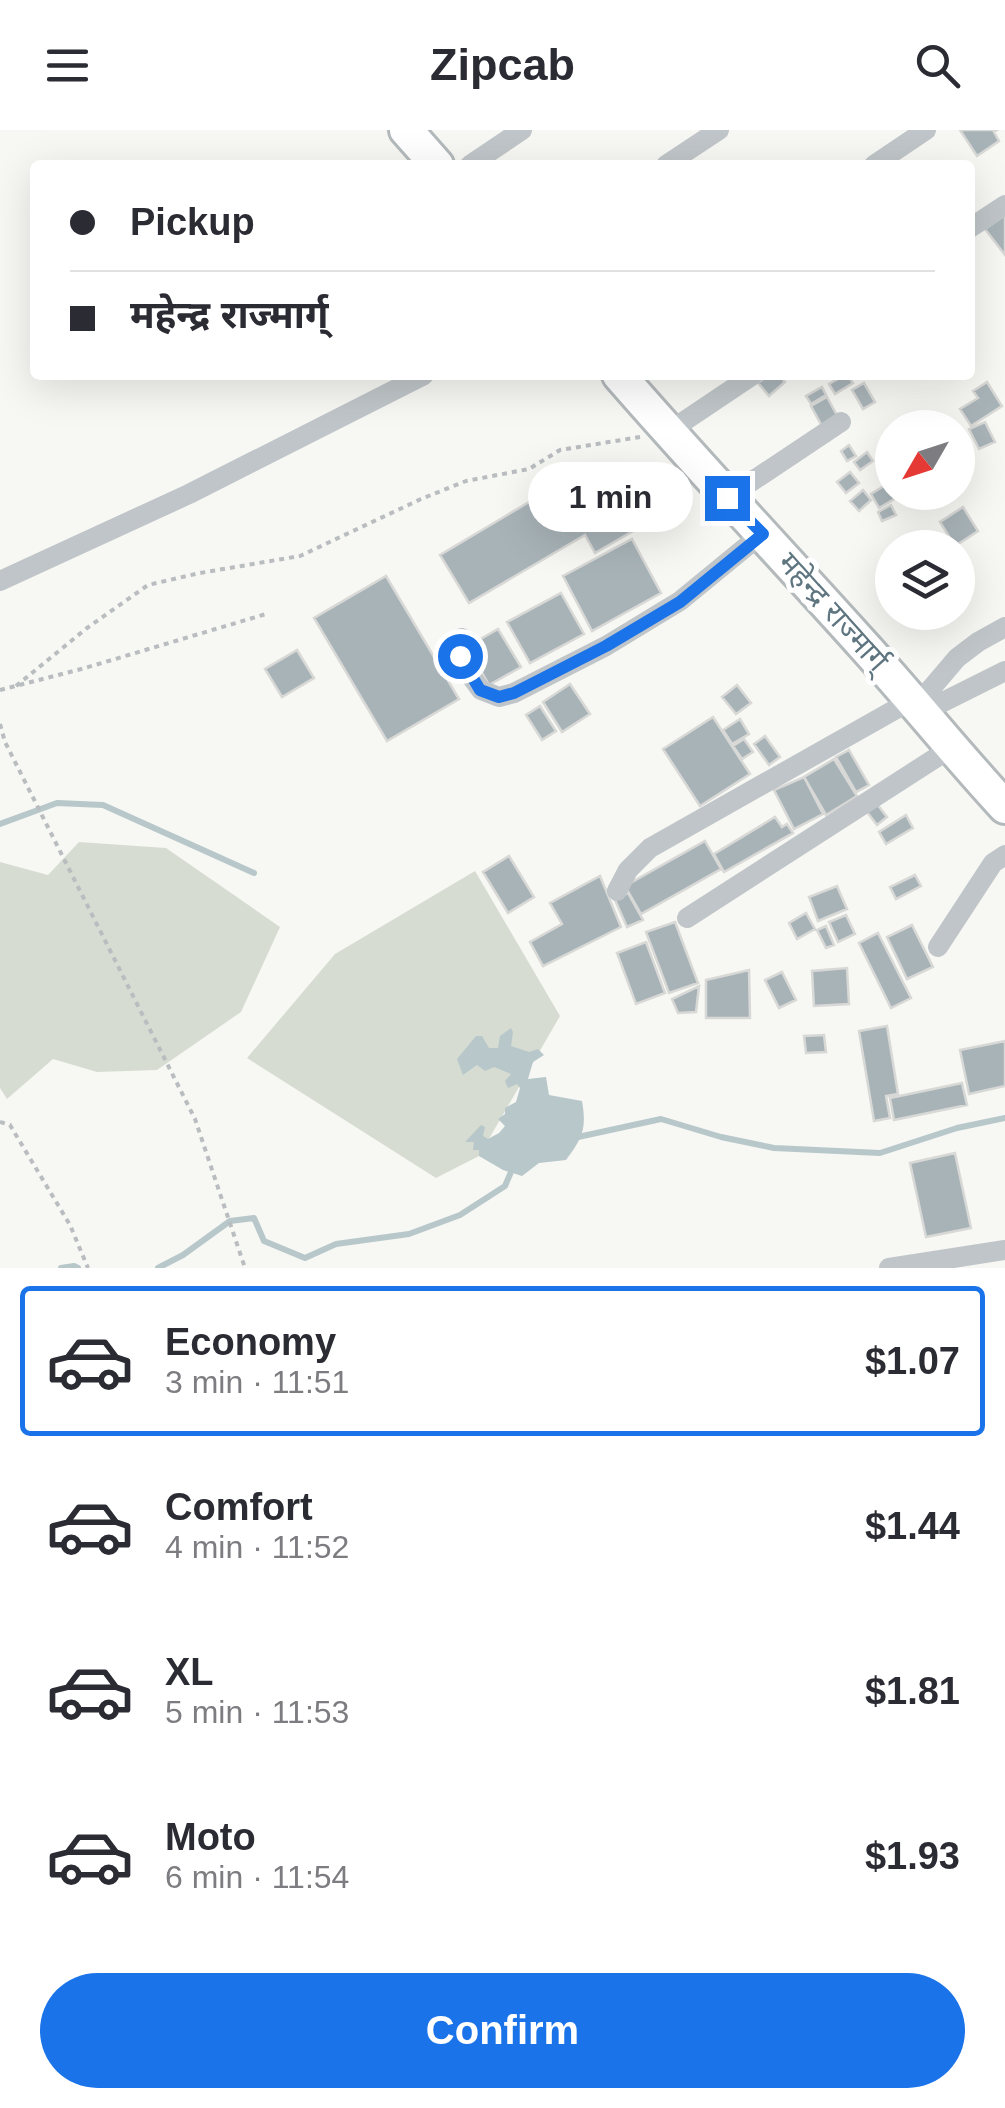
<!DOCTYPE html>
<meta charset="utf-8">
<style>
body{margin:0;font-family:Arial,"Noto Sans Devanagari",sans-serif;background:#f7f7f7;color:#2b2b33;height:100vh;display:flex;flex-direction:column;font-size:38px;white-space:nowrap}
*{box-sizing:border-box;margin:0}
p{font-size:32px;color:#7c7c81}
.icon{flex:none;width:55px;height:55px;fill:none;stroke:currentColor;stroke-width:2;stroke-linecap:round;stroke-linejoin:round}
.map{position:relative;height:1138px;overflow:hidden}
.details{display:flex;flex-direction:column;background:#fff;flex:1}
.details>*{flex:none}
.guide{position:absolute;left:30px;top:30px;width:945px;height:220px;border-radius:10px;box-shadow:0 10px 40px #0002;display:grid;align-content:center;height:220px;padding:0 40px;background:#fff}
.needle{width:65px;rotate:231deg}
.tools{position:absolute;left:875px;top:280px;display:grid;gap:20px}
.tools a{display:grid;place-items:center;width:100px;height:100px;border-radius:50%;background:#fff;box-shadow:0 10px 40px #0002;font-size:50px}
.end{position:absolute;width:45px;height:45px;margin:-22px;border:12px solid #1a73e8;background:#fff;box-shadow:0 0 0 5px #fff}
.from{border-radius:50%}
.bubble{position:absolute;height:70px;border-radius:35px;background:#fff;box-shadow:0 10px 40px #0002;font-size:32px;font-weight:700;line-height:70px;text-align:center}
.guide b{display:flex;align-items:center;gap:35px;height:95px;font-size:38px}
.guide b+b{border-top:2px solid #e1e1e2}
.guide i{width:25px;height:25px;background:#2b2b33}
ul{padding:18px 0 0;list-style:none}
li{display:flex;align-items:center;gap:30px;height:150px;margin:0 20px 15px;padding:0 20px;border:5px solid transparent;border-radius:10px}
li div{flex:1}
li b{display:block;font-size:38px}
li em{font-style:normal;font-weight:700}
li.selected{border-color:#1a73e8}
li>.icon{width:90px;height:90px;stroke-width:1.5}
.cta{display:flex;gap:20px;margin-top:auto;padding:20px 40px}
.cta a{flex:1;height:115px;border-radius:60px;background:#1a73e8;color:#fff;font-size:40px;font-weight:700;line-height:115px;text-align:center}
header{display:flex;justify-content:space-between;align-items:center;height:130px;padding:0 40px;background:#fff;font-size:45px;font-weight:700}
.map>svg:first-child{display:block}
.green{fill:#d7dcd2}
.water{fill:#b7c7ca}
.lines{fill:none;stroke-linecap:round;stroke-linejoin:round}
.stream{stroke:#b7c7ca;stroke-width:6}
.building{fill:#a8b3b8;stroke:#d8d8d6;stroke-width:2.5}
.trunk-casing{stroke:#b4b9bc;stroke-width:38}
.path{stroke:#b9bdc0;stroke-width:4;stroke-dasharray:5 5;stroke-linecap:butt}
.minor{stroke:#bfc5c8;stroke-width:20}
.trunk{stroke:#fff;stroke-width:32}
.route{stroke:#1a73e8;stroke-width:12}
.labels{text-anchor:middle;stroke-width:10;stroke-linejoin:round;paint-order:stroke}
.street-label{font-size:30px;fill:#5f7681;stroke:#fff}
</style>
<header><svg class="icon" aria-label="menu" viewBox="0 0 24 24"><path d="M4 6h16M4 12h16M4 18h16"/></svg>Zipcab<svg class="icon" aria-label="search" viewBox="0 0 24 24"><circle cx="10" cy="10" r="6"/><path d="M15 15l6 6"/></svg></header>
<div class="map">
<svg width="1005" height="1138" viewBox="0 0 1005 1138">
<rect width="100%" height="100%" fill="#f7f7f3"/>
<path class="green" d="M79,712L166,718L280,797L241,882L157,940L97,942L53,929L7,969L0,958V732L48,745Z
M475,741L560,886L479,1026L436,1048L247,928L335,824Z"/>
<path class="water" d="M511,898L513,902L511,916L529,922L538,919L544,925L533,932L528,949L546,947L549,965L582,971C587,1000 582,1008 566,1030L539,1033L522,1046L503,1040L479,1026V1020H473L474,1012H465L481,995L485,997L483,1006L488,1009L499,1003L505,996L498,989L505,984V978L516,972L520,958L517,954L508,958L505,951L511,944L494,937L485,941L477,935L463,945L457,929L476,906H482L489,918H498L500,906Z"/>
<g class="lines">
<path class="stream" d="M0,694L57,673L103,675L254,743
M578,1007L661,989L721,1007L774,1018L880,1023L957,998L1005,988
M61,1138L74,1136L78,1138
M158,1138L183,1125L230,1091L254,1088L264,1111L305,1128L336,1114L409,1104L460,1085L505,1056L511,1042"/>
</g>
<path class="building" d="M960,0H997L994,2L999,11L977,26Z
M1005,85V125L985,99Z
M768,245H779L785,252L769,266L758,253Z
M845,245H848L853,253L835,264L829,254Z
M987,252L1002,276L971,296L960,279L978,268L973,261Z
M864,253L875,272L863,279L852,260Z
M822,257L826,265L811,274L806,266Z
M827,267L839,289L823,298L811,276Z
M985,292L995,312L979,319L969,299Z
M849,315L856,326L847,331L841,321Z
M867,322L873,331L860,340L854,332Z
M593,334L633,401L595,423L585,405L469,473L440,425Z
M850,342L859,353L846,363L837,352Z
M892,351V362H906L879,378L871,364Z
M863,360L871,370L859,381L850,371Z
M891,375L896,385L882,391L878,382Z
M963,377L978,401L955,416L940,392Z
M632,409L661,463L592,501L563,446Z
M386,446L459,569L387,611L314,488Z
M561,463L584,504L530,533L507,492Z
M498,499L521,537L489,555L467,517Z
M297,520L314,548L282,567L265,539Z
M570,554L590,584L562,602L543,572Z
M737,555L751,573L736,584L722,567Z
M540,576L556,601L542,610L526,585Z
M713,587L750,644L700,676L663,619Z
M740,589L749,604L732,614L723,600Z
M765,606L780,627L769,635L754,614Z
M744,609L753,622L742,629L733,616Z
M849,620L869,655L856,662L836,627Z
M834,629L857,666L826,685L804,647Z
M804,647L823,684L794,699L774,660Z
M877,674L887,687L877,695L867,682Z
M906,685L913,698L886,714L879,702Z
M775,687L782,697L787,694L793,703L724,742L714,724Z
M705,711L721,739L641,784L625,756Z
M509,726L534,767L508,783L483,742Z
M915,745L921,756L896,769L890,757Z
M600,746L621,797L543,836L530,812L562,794L550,773Z
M837,756L847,779L818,791L809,767Z
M628,763L643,790L627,797L615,770Z
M806,783L815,799L797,809L789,793Z
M846,785L855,804L838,812L829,792Z
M675,792L698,853L669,863L646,802Z
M912,795L933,837L907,849L887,807Z
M826,796L834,815L826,818L817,800Z
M878,803L911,868L891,878L859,813Z
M646,812L665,863L636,874L617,823Z
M847,838L849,874L814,876L812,841Z
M749,840L750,888H706V850Z
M782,842L796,870L779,878L765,850Z
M699,856L696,882L678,883L672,869Z
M887,896L898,964L886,966L890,988L874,991L859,901Z
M824,905L826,922L806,923L804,906Z
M1005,911V956L969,964L960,920Z
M962,953L967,975L894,990L890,968Z
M955,1023L971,1098L926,1107L910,1033Z"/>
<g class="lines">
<g class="trunk-casing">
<path id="trunk" d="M406,0L437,35
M619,245C699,337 783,426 864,516C912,569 957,625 1005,677"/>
</g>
<path class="path" d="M16,556L87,498L148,455L200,443L300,426L421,369L466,351L529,339L560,320L640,307
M0,560L85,538L266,484
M0,594L5,612L195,989L245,1138
M0,992L10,995L70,1095L88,1138"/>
<path class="minor" d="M470,35L522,0
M666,35L719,0
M874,35L926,0
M970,98L1005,75
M668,302L753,245
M727,368L841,292
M0,451L189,364L424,245
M462,508L460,526L470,545L481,560L499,567L514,563L606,516L680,471L763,403
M917,575L957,528L978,512L1005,497
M923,582L1005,541
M617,761L628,740L650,718L912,570
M687,788L951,618
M938,817L993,733L1005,725
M889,1138L1005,1120"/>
<use href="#trunk" class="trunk"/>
</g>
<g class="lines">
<path class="route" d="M460,526L480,560L499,567L514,563L606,516L680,472L763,404L727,368"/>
</g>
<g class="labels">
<g class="street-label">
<text transform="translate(833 482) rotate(48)" y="10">महेन्द्र राज्मार्ग्</text>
</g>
</g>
</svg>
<div class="tools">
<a><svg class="needle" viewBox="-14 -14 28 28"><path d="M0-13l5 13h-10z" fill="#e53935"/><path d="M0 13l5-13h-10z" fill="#7c7c81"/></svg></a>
<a><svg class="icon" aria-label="layers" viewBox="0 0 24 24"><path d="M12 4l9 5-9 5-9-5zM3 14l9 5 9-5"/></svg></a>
</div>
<i class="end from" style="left:460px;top:526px"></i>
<i class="end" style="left:727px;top:368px"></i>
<div class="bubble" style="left:528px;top:332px;width:165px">1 min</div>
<div class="guide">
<b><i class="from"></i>Pickup</b>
<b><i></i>महेन्द्र राज्मार्ग्</b>
</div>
</div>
<section class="details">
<ul>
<li class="selected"><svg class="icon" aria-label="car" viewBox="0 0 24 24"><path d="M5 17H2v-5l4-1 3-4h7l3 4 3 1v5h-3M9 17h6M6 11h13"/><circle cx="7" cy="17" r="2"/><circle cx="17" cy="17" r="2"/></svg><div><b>Economy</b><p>3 min · 11:51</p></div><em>$1.07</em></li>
<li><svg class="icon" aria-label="car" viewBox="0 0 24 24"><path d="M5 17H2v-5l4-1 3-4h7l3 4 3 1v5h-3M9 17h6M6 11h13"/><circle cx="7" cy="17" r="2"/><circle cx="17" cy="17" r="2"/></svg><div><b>Comfort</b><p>4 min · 11:52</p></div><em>$1.44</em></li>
<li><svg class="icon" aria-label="car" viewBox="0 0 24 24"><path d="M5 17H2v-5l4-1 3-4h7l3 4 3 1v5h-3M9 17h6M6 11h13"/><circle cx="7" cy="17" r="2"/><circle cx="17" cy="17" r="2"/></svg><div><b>XL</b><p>5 min · 11:53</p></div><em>$1.81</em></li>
<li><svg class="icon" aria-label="car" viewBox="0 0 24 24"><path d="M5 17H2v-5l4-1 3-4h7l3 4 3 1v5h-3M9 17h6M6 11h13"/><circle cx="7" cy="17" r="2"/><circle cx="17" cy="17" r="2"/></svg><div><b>Moto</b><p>6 min · 11:54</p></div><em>$1.93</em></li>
</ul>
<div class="cta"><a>Confirm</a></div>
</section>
